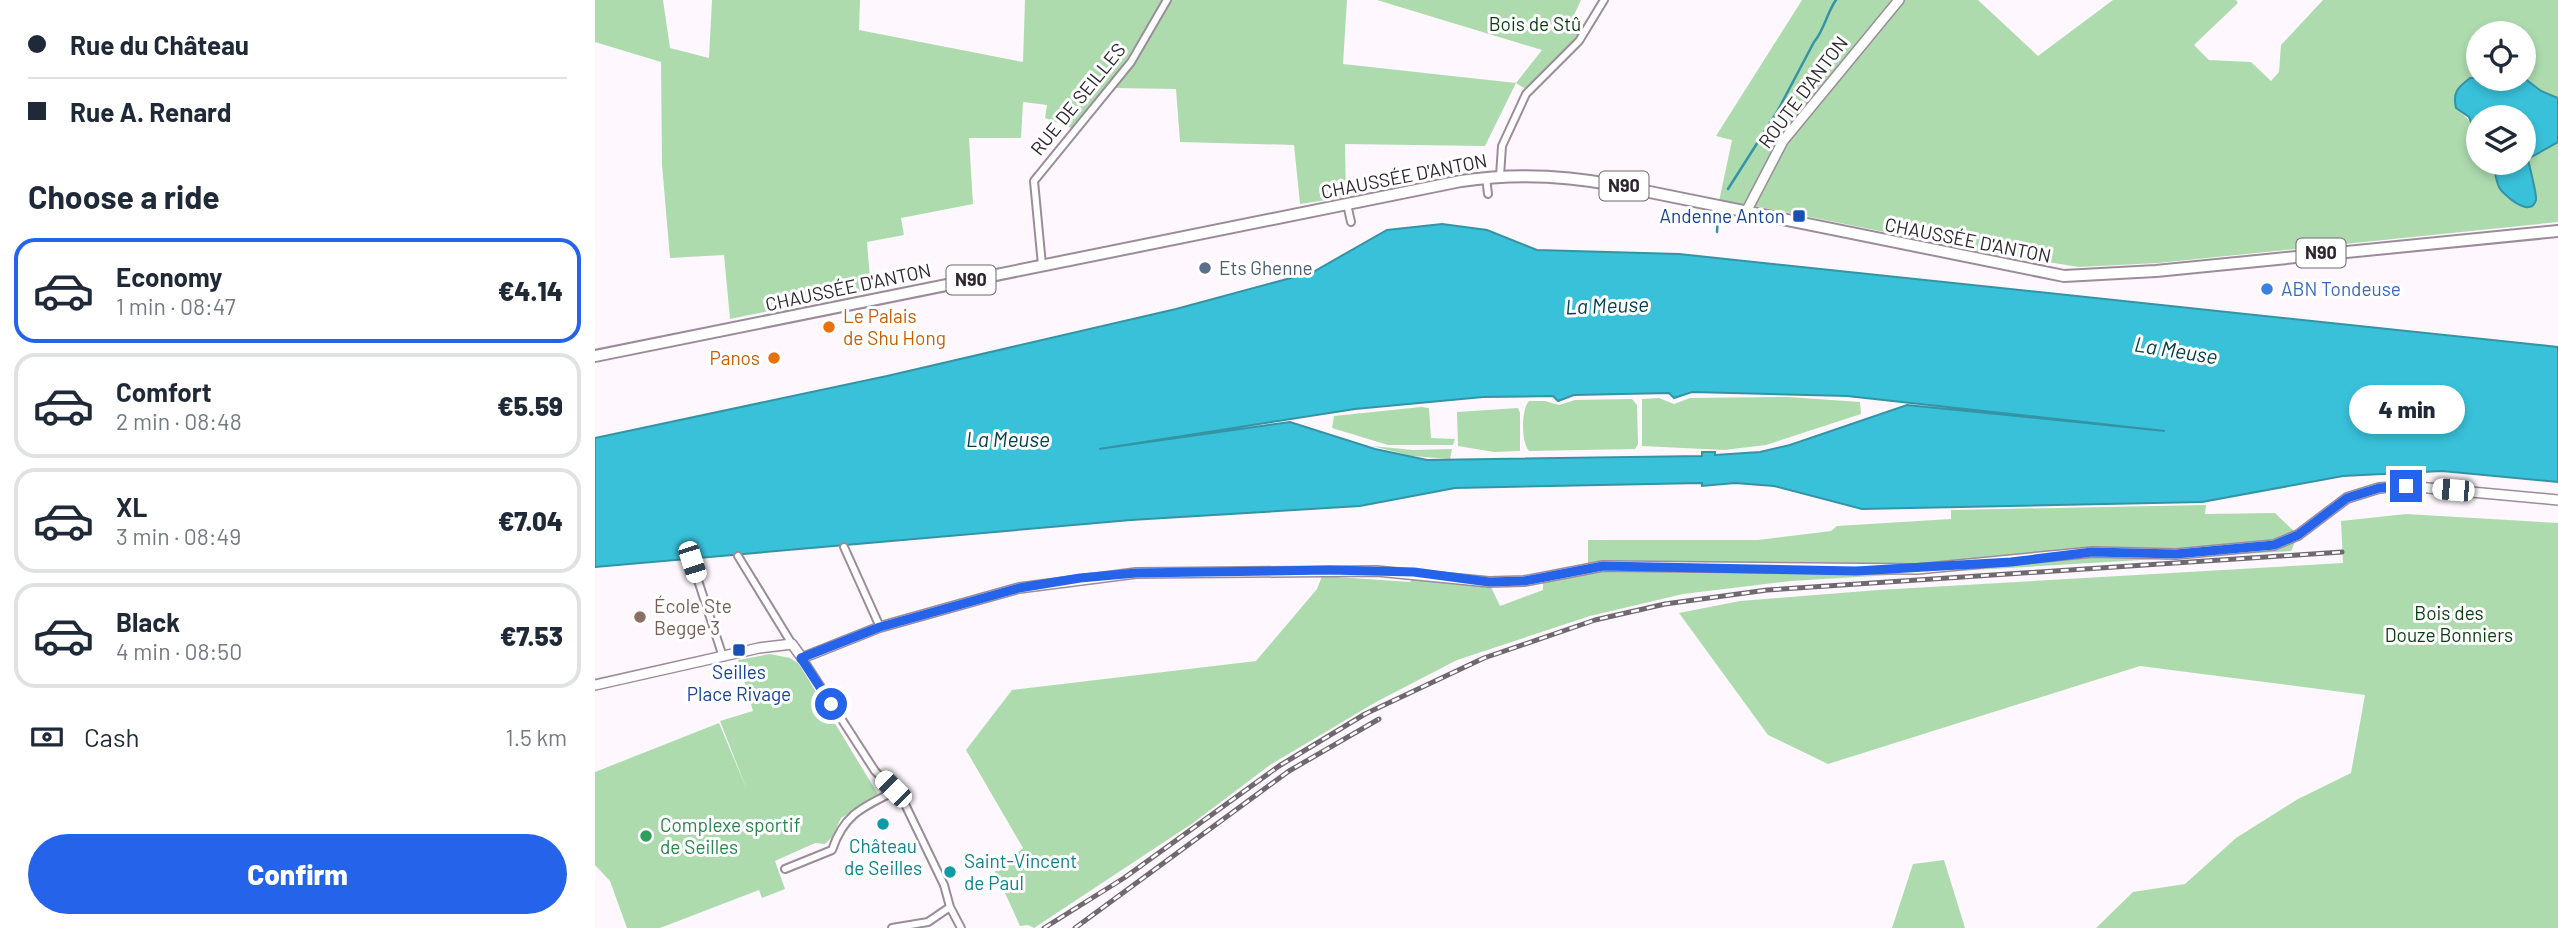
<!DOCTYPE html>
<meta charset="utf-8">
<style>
body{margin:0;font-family:Barlow,sans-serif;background:#f2f2f3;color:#1f2937;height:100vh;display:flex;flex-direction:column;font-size:26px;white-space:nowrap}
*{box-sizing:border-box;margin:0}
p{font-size:23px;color:#747a83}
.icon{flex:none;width:38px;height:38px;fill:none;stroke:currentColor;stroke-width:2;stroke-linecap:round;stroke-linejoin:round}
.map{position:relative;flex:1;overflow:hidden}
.panel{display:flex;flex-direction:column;background:#fff;width:595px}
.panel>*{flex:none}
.hud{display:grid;align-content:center;height:154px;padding:0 28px;background:#fff}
.buttons{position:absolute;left:1871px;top:21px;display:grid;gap:14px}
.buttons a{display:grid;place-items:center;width:70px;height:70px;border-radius:50%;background:#fff;box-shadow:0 4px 10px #0003;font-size:35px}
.end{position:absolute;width:32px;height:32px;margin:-16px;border:9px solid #2563eb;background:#fff;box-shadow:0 0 0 4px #fff}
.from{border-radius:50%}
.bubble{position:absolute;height:49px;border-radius:24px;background:#fff;box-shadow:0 4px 10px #0003;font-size:23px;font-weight:800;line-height:49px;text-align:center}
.car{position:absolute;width:21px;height:42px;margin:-21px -10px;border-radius:9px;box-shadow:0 0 5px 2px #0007;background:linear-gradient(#fff 24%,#345 0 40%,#fff 0 76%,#345 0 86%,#fff 0)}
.hud b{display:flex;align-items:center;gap:24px;height:66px;font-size:26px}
.hud b+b{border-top:2px solid #e0e1e3}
.hud i{width:18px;height:18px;background:#1f2937}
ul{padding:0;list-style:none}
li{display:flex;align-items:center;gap:21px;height:105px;margin:0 14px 10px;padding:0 14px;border:4px solid #e0e1e3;border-radius:21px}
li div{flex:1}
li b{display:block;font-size:26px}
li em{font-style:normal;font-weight:800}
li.current{border-color:#2563eb}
li>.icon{width:63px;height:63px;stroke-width:1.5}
h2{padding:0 28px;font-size:32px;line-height:84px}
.pay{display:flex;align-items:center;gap:18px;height:77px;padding:0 28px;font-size:26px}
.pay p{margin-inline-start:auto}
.primary-button{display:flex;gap:14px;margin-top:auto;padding:14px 28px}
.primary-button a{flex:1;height:80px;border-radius:42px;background:#2563eb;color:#fff;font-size:28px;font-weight:800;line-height:80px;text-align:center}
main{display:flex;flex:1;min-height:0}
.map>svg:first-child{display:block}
.green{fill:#addbae}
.water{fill:#39c1da;stroke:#3593a6;stroke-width:2;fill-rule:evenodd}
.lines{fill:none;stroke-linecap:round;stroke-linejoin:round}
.stream{stroke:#3593a6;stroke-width:2.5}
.street-casing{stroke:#9c8c9a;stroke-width:10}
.secondary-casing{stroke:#9c8c9a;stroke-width:12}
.primary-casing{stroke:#9c8c9a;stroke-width:14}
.street{stroke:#fff;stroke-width:6}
.secondary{stroke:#fff;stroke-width:9}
.primary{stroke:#fff;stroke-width:10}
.rail-casing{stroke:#6f696f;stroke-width:5}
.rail{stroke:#fff;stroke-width:2.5;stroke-dasharray:8;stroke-linecap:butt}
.route{stroke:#2563eb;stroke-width:9}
.transit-dot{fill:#1a4fb4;stroke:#fff;stroke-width:2.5}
.service-dot{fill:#5c6f8a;stroke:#fff;stroke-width:2.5}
.shop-dot{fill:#3f7fe0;stroke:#fff;stroke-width:2.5}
.food-dot{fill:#e8710a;stroke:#fff;stroke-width:2.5}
.education-dot{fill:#8d6e63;stroke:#fff;stroke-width:2.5}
.culture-dot{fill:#0f9aa8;stroke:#fff;stroke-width:2.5}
.leisure-dot{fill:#2e9e5b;stroke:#fff;stroke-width:2.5}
.labels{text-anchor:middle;stroke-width:6;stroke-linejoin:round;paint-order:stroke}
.shield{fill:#fff;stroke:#6c686c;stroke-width:2}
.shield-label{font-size:18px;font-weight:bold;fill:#2d272d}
.park-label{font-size:19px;fill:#0a3d12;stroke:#fff}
.street-label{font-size:19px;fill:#2d272d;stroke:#fff}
.transit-label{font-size:19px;fill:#164399;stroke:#fff;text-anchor:end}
.service-label{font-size:19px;fill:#4e5e75;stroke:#fff;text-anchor:start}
.shop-label{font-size:19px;fill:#366cbe;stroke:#fff;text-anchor:start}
.food-label{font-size:19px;fill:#c56008;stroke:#fff;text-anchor:start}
.education-label{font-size:19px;fill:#785e54;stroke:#fff;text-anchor:start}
.leisure-label{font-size:19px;fill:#27864d;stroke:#fff;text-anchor:start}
.culture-label{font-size:19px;fill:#0d838f;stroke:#fff}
.water-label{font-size:21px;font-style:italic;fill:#02414b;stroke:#fff}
</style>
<main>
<section class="panel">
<div class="hud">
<b><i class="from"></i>Rue du Château</b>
<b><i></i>Rue A. Renard</b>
</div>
<h2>Choose a ride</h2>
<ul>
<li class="current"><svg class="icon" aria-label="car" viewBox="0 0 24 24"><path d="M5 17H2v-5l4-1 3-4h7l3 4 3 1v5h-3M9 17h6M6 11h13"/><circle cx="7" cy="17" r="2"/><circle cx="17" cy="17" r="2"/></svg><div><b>Economy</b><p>1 min · 08:47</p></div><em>€4.14</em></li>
<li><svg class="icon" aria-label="car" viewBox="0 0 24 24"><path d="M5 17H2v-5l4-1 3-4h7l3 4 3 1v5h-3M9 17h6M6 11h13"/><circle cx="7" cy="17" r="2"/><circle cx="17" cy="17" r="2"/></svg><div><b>Comfort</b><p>2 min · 08:48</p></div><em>€5.59</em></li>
<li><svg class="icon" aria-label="car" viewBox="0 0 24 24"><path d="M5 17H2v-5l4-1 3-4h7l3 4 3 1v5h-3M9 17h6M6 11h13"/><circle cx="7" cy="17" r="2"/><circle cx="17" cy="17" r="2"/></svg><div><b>XL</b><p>3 min · 08:49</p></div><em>€7.04</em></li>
<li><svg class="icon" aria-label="car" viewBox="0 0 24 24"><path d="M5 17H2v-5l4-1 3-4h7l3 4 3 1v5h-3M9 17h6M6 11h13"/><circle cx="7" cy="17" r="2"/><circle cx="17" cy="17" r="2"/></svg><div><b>Black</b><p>4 min · 08:50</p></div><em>€7.53</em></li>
</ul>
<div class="pay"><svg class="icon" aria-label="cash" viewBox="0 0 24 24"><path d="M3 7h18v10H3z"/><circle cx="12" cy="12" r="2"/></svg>Cash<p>1.5 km</p></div>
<div class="primary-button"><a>Confirm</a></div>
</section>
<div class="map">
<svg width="1963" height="928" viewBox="0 0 1963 928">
<rect width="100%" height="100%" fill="#fef7fd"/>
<path class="green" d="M0,0H68L75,48L114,58L117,0H265L264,30L428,62L430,0H568L519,80L479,129L450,118L452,105L428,102L426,138H374L378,204L306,218L309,235L272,242L276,290L135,319L129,255L75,258L67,165L66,62L0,42Z
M574,0H752L748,64L921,83L947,50L782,0H986L974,26L986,34L932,90L921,83L890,146L750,144L751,197L705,204L699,145L585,142L581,89L518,88C541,61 561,33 574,0Z
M1207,0H1383L1443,56L1518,0H1641L1643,3L1599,45L1614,60L1656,62L1676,81L1684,72L1686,45L1728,0H1963V98L1946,91L1929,78L1928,33H1883V79H1890L1888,80L1874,78L1859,99L1861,108C1882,125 1883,136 1883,163L1898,165L1903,186L1922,204L1933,172V159L1963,142V222L1563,263L1484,267L1389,252L1160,206L1168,184L1151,212L1123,206L1137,140L1121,136Z
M1193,397L1265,402L1266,414L1171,445L1129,450L1047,446V399L1064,398L1079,404L1095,398Z
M1037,399L1042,405L1043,444L1040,449L934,451C926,442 926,409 934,401H950L964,405L980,400Z
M826,407L834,408L836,438L860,439L858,445H793L737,428L739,416Z
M923,408L925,413V451L899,452L863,446L862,412Z
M777,446L818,450L857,449L855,459L817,456Z
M1611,505L1610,514L1680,513L1703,535L1696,551L1196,581L1088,594L995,616L862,660L781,702L675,765L598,823L439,928L433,925L425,926L400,871L428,848L371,750L417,690L661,661L722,589L727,576L815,582L818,576L895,585L905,606L948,590V578L993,569V540H1163L1236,531L1242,526L1356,519V510Z
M1811,514L1963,523V928H1501L1538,892L1590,884L1641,838L1703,799L1756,773L1770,695L1545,666L1233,764L1173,735L1084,613L1145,601L1283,590L1748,563L1746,521Z
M175,654L195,658L204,664L284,796L246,818L237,837L230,844L220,843L180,861L190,889L167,898L164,890L65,928H32L15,881L0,865V772L124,723L152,790L125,721L158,711L143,660Z
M1349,860L1370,928H1297L1318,864Z"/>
<path class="water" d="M1875,78H1929L1946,91L1963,98V142L1933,159C1934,166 1942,193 1941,200C1936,219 1908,195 1904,187C1901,180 1900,172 1898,165L1890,163H1928V117H1883L1881,137L1874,117L1861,108C1857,91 1864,87 1875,78Z
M847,224L892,230L942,250L1084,254L1963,347V482L1847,471L1748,476L1607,502L1267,509L1179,486L1140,483L1107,486V483L860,488L765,506L536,520L0,567V438L292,376L581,309L718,272L792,230ZM1097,392L1252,396L1570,431L1312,405L1195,445L1165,452L1120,455V452H1107V456L832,460L780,449L695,422L504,449L760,409L888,397L958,396L963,401L979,395L1074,393L1079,398Z"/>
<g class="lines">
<path class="stream" d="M1133,189L1182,112L1219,42C1230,29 1231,14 1241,0
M1122,232L1123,216"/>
<g class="street-casing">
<path id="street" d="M905,176L907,146L931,94L984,41L1009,0
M891,177L893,194
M752,204L756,222
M447,265L439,181L536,62L572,0
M249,547L285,627
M143,556L197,644
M97,562L128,657
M207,658L280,771L307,798L349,885L355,907L366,928
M190,869L237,850C249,814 268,807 300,791
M297,928L333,922L355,907"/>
</g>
<g class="secondary-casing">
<path id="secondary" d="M1151,212L1188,141L1304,0
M0,685L164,648L197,644L207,658L285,627L424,588L541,573L782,571L894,582L929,581L1008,566L1322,569L1498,552L1581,554L1679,545L1703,535L1752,498L1784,488L1811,486L1963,500"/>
</g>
<g class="primary-casing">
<path id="primary" d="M0,356L866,181C918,173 968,175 1020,185L1469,276L1561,271L1963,231"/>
</g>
<use href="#street" class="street"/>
<use href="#secondary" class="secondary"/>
<use href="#primary" class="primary"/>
<g class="rail-casing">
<path id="rail" d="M449,928L529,878L684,766L770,714L889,658L1000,620L1070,604L1172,590L1747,552
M480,928L694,771L784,719"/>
</g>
<use href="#rail" class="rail"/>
</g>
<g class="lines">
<path class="route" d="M236,704L206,658L285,627L424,588L485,578L541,573L734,570L819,572L894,582L929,581L1008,566L1261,571L1416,562L1497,552L1581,554L1679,545L1703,535L1752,498L1784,488L1811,486"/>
</g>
<g class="transit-dot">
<rect x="1197" y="209" width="14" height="14" rx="3.5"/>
<rect x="137" y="643" width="14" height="14" rx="3.5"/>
</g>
<circle class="service-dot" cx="610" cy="268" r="7"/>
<circle class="shop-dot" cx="1672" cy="289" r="7"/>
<g class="food-dot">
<circle cx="234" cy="327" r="7"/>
<circle cx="179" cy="358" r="7"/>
</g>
<circle class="education-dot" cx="45" cy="617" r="7"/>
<g class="culture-dot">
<circle cx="288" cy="824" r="7"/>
<circle cx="355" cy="872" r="7"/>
</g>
<circle class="leisure-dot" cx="51" cy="836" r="7"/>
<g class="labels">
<g class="shield">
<rect x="1004.5" y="171.5" width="49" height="29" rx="5"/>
<rect x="1701.5" y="238.5" width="49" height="29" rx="5"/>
<rect x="351.5" y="265.5" width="49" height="29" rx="5"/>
</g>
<g class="shield-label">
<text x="1029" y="192">N90</text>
<text x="1726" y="259">N90</text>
<text x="376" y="286">N90</text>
</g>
<g class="park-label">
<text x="940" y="31">Bois de Stû</text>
<text x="1854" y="620">Bois des<tspan x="1854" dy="22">Douze Bonniers</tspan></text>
</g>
<g class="street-label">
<text transform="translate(1208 92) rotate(-53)" y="7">ROUTE D'ANTON</text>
<text transform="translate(483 99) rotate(-51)" y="7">RUE DE SEILLES</text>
<text transform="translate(809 176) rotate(-11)" y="7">CHAUSSÉE D'ANTON</text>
<text transform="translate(1373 240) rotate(11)" y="7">CHAUSSÉE D'ANTON</text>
<text transform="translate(253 287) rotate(-12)" y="7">CHAUSSÉE D'ANTON</text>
</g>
<g class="transit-label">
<text x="1190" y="223">Andenne Anton</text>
<text x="144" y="679" text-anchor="middle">Seilles<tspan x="144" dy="22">Place Rivage</tspan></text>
</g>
<g class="service-label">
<text x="624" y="275">Ets Ghenne</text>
</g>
<g class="shop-label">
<text x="1686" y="296">ABN Tondeuse</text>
</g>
<g class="food-label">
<text x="248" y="323">Le Palais<tspan x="248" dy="22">de Shu Hong</tspan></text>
<text x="165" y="365" text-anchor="end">Panos</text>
</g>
<g class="education-label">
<text x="59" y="613">École Ste<tspan x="59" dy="22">Begge 3</tspan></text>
</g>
<g class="leisure-label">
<text x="65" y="832">Complexe sportif<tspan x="65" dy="22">de Seilles</tspan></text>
</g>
<g class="culture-label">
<text x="288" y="853">Château<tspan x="288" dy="22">de Seilles</tspan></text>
<text x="369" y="868" text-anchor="start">Saint-Vincent<tspan x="369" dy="22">de Paul</tspan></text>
</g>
<g class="water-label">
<text transform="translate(1012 306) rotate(-2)" y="7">La Meuse</text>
<text transform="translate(1581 351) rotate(9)" y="7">La Meuse</text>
<text x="413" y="447">La Meuse</text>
</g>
</g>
</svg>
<div class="buttons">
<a><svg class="icon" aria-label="locate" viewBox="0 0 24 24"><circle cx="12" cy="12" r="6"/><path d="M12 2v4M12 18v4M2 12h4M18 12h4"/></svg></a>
<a><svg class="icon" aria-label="layers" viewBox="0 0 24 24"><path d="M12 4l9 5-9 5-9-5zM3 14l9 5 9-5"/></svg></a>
</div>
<i class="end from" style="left:236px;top:704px"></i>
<i class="end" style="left:1811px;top:486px"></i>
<div class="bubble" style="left:1754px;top:385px;width:116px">4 min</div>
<i class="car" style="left:1858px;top:490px;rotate:275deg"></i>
<i class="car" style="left:97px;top:562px;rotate:162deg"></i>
<i class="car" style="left:298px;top:789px;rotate:315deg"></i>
</div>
</main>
